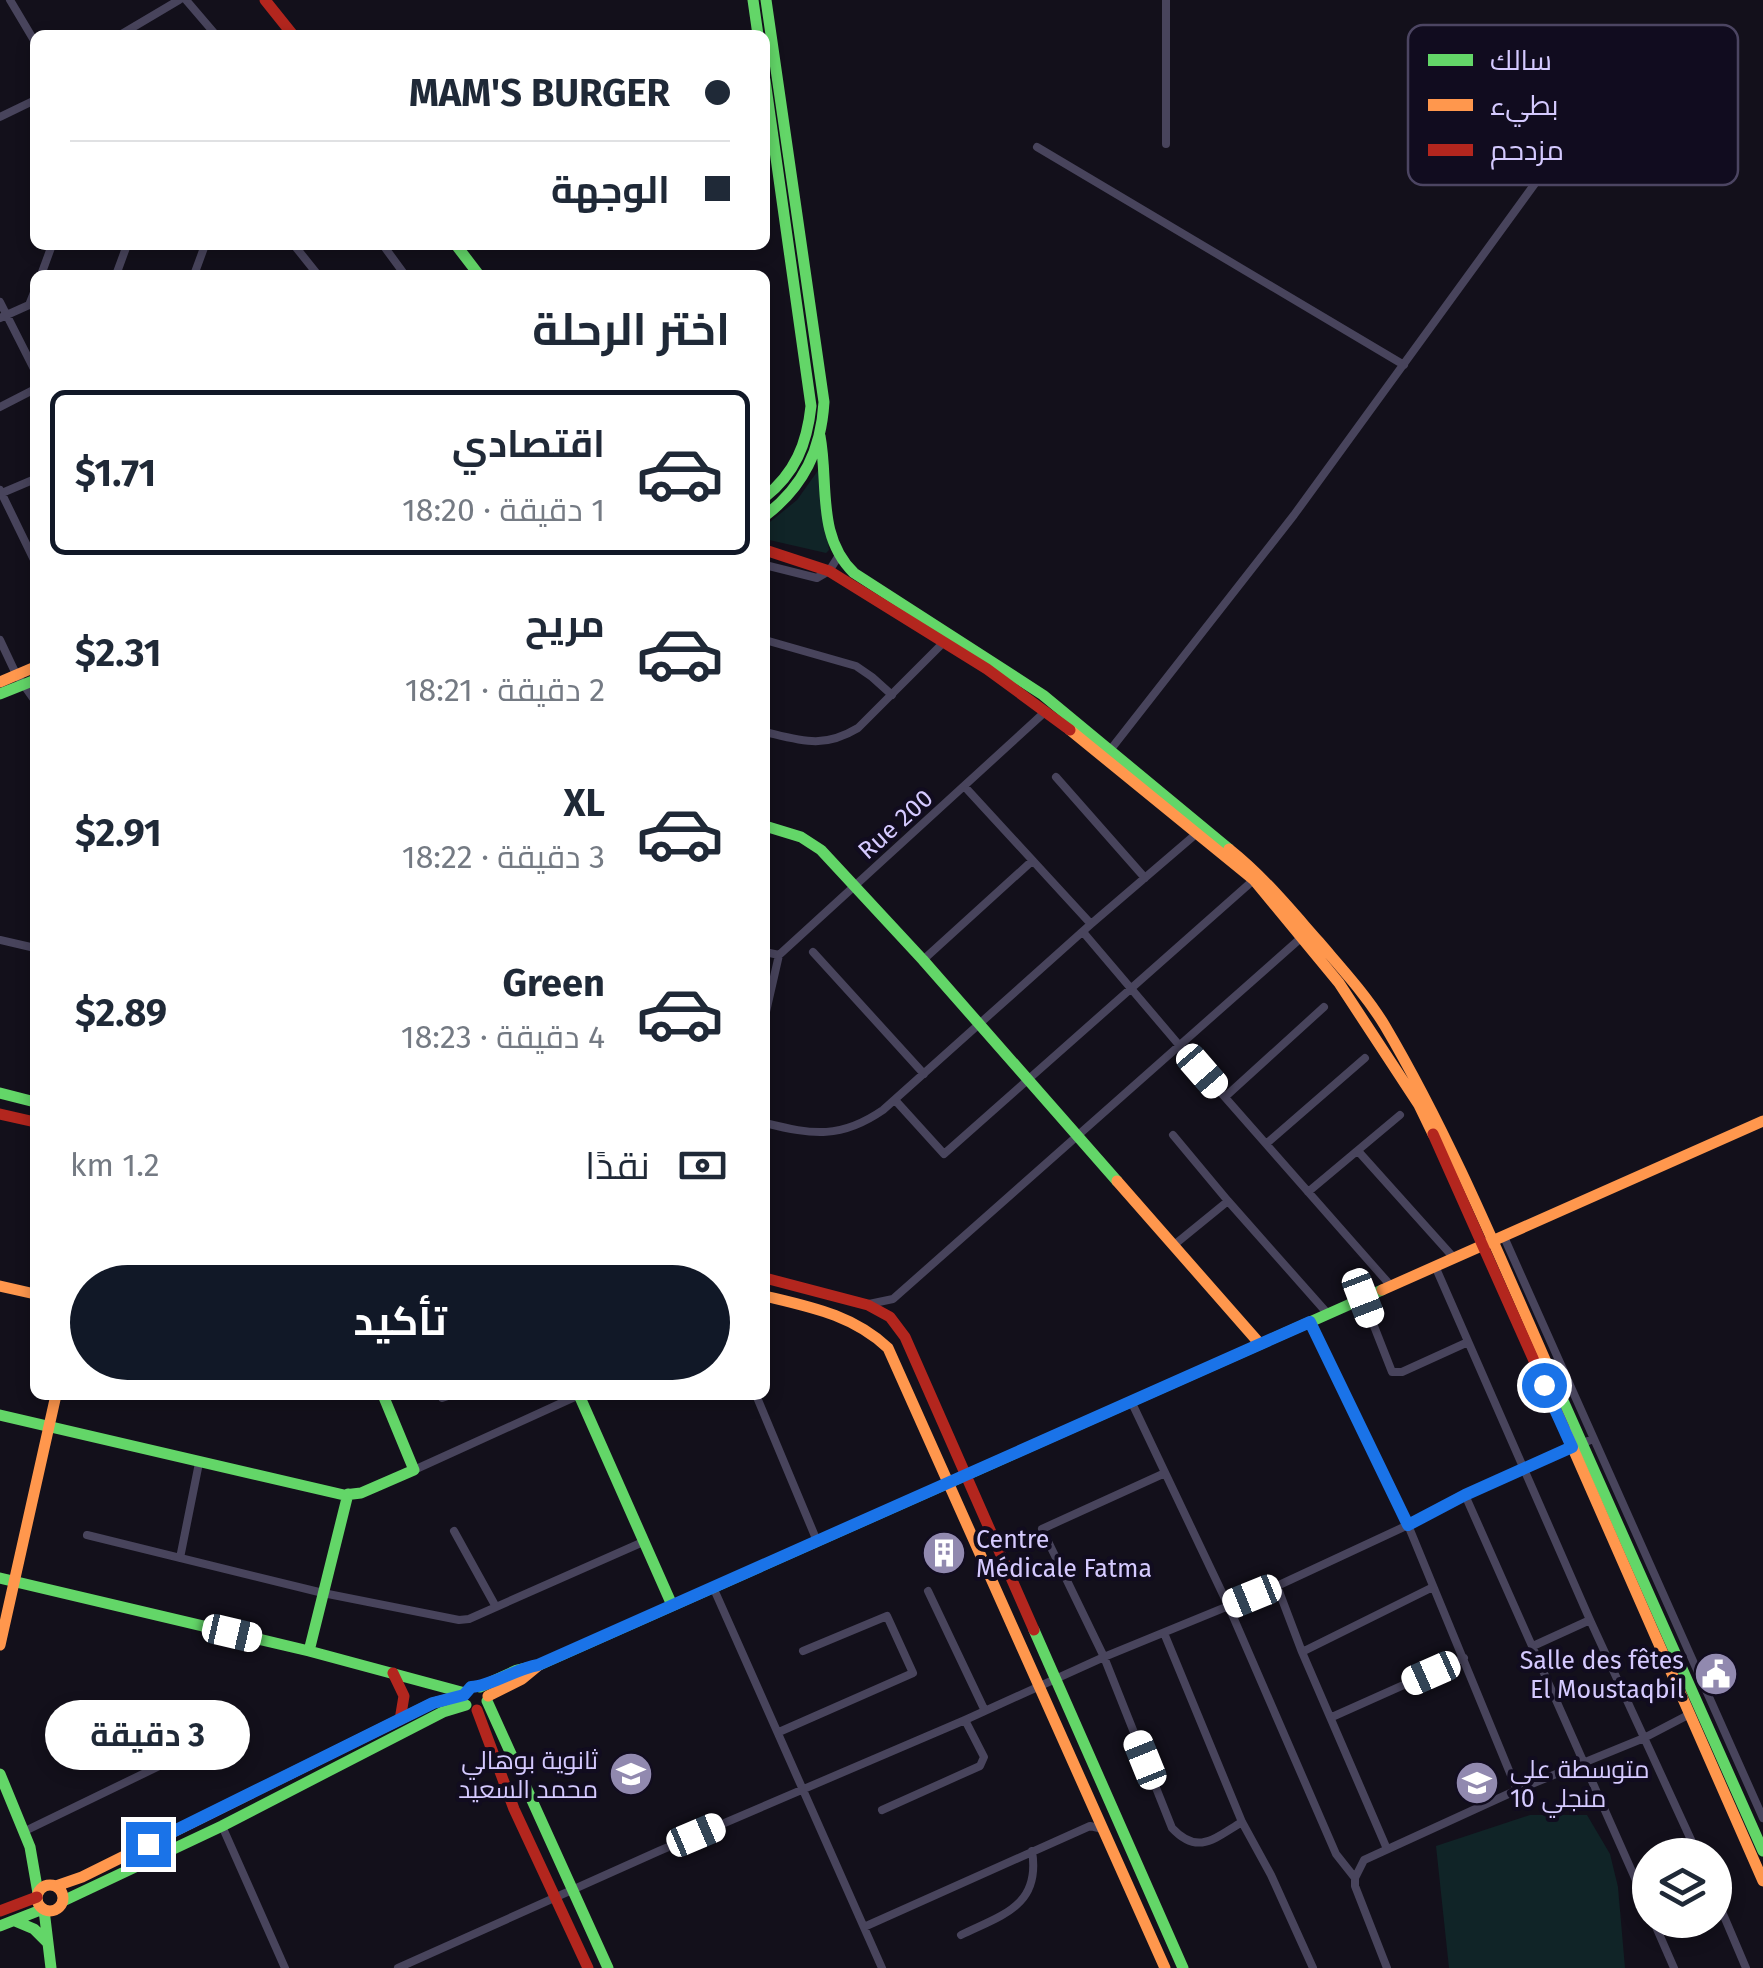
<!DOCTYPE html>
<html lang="ar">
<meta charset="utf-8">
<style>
body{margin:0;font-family:"Fira Sans",Cairo,sans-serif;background:#f2f2f3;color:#1f2937;direction:rtl;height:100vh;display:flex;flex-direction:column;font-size:38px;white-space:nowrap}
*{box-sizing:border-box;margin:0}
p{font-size:32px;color:#747a83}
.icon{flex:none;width:55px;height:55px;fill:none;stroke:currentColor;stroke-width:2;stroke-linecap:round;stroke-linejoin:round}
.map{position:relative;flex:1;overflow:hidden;direction:ltr}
.drawer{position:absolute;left:30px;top:270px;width:740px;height:1130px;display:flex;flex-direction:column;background:#fff;border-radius:15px;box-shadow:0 5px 15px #0003;direction:rtl}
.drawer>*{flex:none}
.top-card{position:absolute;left:30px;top:30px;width:740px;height:220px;border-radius:15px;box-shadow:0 5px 15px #0003;direction:rtl;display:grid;align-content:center;height:220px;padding:0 40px;background:#fff}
.fabs{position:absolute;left:1632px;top:1838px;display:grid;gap:20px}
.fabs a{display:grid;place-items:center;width:100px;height:100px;border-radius:50%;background:#fff;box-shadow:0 5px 15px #0003;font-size:50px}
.end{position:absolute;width:45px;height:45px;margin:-22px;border:12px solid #1a73e8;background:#fff;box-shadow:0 0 0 5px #fff}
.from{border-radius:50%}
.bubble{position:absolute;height:70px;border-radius:35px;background:#fff;box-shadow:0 5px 15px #0003;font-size:32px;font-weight:700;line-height:70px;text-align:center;direction:rtl}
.car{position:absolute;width:30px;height:60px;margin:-30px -15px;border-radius:12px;box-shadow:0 0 8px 2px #0007;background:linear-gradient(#fff 24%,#345 0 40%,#fff 0 76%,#345 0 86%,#fff 0)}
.top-card b{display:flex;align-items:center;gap:35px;height:95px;font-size:38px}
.top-card b+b{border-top:2px solid #e0e1e3}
.top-card i{width:25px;height:25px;background:#1f2937}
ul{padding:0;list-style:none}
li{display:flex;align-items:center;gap:30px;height:165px;margin:0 20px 15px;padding:0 20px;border:5px solid transparent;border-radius:15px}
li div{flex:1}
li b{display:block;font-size:38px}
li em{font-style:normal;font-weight:700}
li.current{border-color:#111827}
li>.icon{width:90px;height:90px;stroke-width:1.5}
h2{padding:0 40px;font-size:45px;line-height:120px}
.pay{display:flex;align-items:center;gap:25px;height:110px;padding:0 40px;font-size:38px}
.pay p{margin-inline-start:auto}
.cta{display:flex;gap:20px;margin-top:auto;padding:20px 40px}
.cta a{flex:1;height:115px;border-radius:60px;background:#111827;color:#fff;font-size:40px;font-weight:700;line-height:115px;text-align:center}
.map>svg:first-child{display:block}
.green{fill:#102427}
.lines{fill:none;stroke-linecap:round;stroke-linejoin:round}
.street{stroke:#48445c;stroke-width:8}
.fast{stroke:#63d668;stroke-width:11}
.slow{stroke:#ff974d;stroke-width:11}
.jam{stroke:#b3261e;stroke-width:11}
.route{stroke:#1a73e8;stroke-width:12}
.labels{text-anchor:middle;stroke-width:8;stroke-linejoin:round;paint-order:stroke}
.street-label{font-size:25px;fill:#d5caff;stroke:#110c1f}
.poi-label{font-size:25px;fill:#d5caff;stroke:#110c1f;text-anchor:start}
.key{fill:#110c1f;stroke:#4c4562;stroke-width:2.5}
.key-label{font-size:28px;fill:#d5caff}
</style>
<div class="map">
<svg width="1763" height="1968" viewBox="0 0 1763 1968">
<rect width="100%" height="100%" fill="#13101b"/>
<path class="green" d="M819,469L829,550L826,553L765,539V526L797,500Z
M1530,1815H1587L1610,1854L1618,1887L1625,1968H1449L1436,1846Z"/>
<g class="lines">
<path class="street" d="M10,0L35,42
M186,0L216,35
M1166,0V144
M120,35L179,0
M0,117L35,100
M1037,147L1404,365
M294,245L318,275
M383,245L405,275
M41,275L52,245
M116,275L127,245
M194,275L205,245
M0,302L35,371
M29,305L35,290
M0,318L29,305L35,306
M0,407L35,389
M0,490L35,562
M2,493L35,479
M765,565L817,578L829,571L838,557
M0,640L16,674L35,701
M765,640L856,666L872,677L892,695
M765,732C802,741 823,749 858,728L943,643
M1111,749L1294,515L1571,134
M1056,777L1145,878
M965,787L1091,924
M1083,932L1179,1045L1391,1286
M0,940L35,948
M765,952L779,955L1046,711
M813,952L924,1074
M923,960L1032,861
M765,1016L779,955
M1225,1097L1324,1007
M895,1100L944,1154L1257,877
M765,1123C813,1135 841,1139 883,1110L1091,924L1196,834
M1173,1135L1228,1201L1328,1314
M1266,1144L1365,1058
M1358,1151L1454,1258
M1308,1192L1400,1115
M1504,1237L1763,1818
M1174,1245L1228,1201
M1435,1266L1590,1620L1698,1855
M1363,1298L1392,1372H1402L1468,1342
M869,1304L893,1299L1302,937
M1311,1321L1408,1525L1517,1790
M756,1395L817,1541
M442,1398L451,1395
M1131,1401L1228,1605L1336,1854L1355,1878
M414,1470L579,1395
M1165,1473L1042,1529L1104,1657L1172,1828C1198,1856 1215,1838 1242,1822
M1465,1495L1650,1912
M454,1531L496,1607
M87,1535L323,1593L459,1620L469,1619L643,1542
M180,1558L199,1463
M1277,1586L1302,1652L1387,1849
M713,1587L882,1968
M928,1591L985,1711
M1164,1633L1242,1822L1271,1875L1313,1968
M1533,1646L1590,1620
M1302,1652L1433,1587
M1332,1717L1464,1658
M779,1732L913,1673L887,1616L803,1651
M882,1810L980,1766L984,1757L965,1720
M222,1826L285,1968
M25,1831L242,1726
M1715,1895L1746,1968
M1653,1920L1674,1968
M864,1927L1090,1826L1103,1829
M961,1935C1002,1915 1041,1906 1032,1851
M398,1968L659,1851L965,1720L1104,1657L1277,1586L1408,1525L1522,1468L1593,1439
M1387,1968L1355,1886V1878L1364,1860L1517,1790L1644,1738L1690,1714"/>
<path class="fast" d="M753,0L758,35
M765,80L811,406C807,444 795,473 765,497
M456,245L479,275
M820,436C829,484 816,536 854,573L1043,695L1229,849
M765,516C804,486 821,450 824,402L766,0
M0,694L35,680
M765,826L801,837L821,850L923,960L1117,1181
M0,1093L35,1102
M1553,1378L1763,1851
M579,1395L672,1605
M0,1415L344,1495L361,1493L414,1470L383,1395
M0,1578L309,1651L465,1693
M1034,1630L1183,1968
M309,1651L348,1494
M480,1687L517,1670L539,1665L1382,1290
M487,1701L608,1968
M0,1774L30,1847L38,1893
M63,1901L222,1826L443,1712L466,1705
M44,1910L51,1968
M15,1921L34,1929L48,1943
M0,1926L43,1909"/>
<path class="slow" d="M0,682L35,667
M1070,730L1254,880L1339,983L1419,1105L1433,1134
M1229,849C1264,877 1289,908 1319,942C1342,969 1367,996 1385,1026C1451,1138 1501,1260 1553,1378
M1117,1181L1260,1344
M0,1286L35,1294
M1382,1290L1763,1121
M765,1296C811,1307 853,1315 888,1348L1165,1968
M1564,1428L1763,1881
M0,1645L56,1395
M488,1696L522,1679L539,1665
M37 1898a13 13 0 1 1 26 0a13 13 0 1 1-26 0Z
M56,1886L82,1877L433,1703L464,1695"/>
<path class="jam" d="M265,0L293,35
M765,550L829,571L987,669L1070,730
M0,1114L35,1122
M1433,1134L1564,1428
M765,1278L868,1305L890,1317L905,1337L1034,1630
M393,1673L404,1696L400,1720
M477,1710L514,1809L588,1968
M0,1911L37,1897"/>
</g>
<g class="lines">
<path class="route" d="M148,1844L433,1703L464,1695L471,1687C491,1686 515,1669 538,1665L1310,1322L1408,1525L1465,1495L1572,1447L1544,1385"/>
</g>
<defs>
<g id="building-disc" transform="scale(2.25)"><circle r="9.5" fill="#9189af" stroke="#110c1f"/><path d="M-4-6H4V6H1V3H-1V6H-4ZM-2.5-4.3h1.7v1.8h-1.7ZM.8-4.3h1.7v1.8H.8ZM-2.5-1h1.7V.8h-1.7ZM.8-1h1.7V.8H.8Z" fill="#fff"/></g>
<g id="civic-disc" transform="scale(2.25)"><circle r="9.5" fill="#9189af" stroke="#110c1f"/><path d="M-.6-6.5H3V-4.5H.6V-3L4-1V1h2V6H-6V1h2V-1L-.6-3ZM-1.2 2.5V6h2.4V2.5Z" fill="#fff"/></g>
<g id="school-disc" transform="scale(2.25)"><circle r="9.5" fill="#9189af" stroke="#110c1f"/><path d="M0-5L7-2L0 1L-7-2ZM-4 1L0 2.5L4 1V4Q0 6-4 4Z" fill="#fff"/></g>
</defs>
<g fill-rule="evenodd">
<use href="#building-disc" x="944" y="1553"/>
<use href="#civic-disc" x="1716" y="1674"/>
<use href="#school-disc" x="631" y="1774"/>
<use href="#school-disc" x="1477" y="1783"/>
</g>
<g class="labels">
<g class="street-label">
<text transform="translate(895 824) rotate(-42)" y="9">Rue 200</text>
</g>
<g class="poi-label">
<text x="976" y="1548">Centre<tspan x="976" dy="29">Médicale Fatma</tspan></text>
<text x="1684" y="1669" text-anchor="end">Salle des fêtes<tspan x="1684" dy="29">El Moustaqbil</tspan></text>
<text x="598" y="1769" text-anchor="end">ثانوية بوهالي<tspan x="598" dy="29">محمد السعيد</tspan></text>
<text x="1510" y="1778">متوسطة علي<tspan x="1510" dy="29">منجلي 10</tspan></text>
</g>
</g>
<rect x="1408" y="25" width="330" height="160" rx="15" class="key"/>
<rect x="1428" y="54" width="45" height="12" fill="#63d668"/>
<rect x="1428" y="99" width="45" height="12" fill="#ff974d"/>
<rect x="1428" y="144" width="45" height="12" fill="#b3261e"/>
<g class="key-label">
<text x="1490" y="70">سالك</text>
<text x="1490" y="115">بطيء</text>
<text x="1490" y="160">مزدحم</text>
</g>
</svg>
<div class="fabs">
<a><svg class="icon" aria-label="layers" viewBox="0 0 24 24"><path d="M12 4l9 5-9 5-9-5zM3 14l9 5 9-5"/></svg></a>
</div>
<i class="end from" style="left:1544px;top:1385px"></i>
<i class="end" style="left:148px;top:1844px"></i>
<div class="bubble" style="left:45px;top:1700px;width:205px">3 دقيقة</div>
<i class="car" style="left:1202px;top:1071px;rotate:139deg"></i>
<i class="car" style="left:1363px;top:1298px;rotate:159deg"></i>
<i class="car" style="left:1252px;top:1596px;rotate:248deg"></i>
<i class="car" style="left:232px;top:1633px;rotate:103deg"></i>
<i class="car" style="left:1431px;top:1673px;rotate:246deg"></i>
<i class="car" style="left:1145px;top:1760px;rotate:338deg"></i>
<i class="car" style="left:696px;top:1835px;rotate:67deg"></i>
<div class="top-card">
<b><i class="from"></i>MAM'S BURGER</b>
<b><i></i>الوجهة</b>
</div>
<section class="drawer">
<h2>اختر الرحلة</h2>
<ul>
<li class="current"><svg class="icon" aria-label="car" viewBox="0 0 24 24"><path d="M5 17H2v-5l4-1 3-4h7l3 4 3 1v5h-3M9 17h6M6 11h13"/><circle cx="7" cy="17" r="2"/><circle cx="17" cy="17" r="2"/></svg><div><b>اقتصادي</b><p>1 دقيقة · 18:20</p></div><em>$1.71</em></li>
<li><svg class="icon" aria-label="car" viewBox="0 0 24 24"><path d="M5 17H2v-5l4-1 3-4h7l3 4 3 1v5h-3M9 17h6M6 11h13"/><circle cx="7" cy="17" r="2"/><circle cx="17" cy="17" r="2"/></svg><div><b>مريح</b><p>2 دقيقة · 18:21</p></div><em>$2.31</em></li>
<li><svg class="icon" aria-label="car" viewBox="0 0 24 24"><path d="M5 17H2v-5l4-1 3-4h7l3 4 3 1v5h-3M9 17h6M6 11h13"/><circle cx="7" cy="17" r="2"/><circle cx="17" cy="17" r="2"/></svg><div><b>XL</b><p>3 دقيقة · 18:22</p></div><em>$2.91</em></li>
<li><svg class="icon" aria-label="car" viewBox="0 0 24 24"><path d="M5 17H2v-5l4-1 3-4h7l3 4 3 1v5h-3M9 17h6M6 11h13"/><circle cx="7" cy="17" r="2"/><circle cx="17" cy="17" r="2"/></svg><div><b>Green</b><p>4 دقيقة · 18:23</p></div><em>$2.89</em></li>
</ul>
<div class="pay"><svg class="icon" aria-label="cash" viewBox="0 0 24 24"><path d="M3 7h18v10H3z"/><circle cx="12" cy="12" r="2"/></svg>نقدًا<p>1.2 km</p></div>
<div class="cta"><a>تأكيد</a></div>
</section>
</div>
